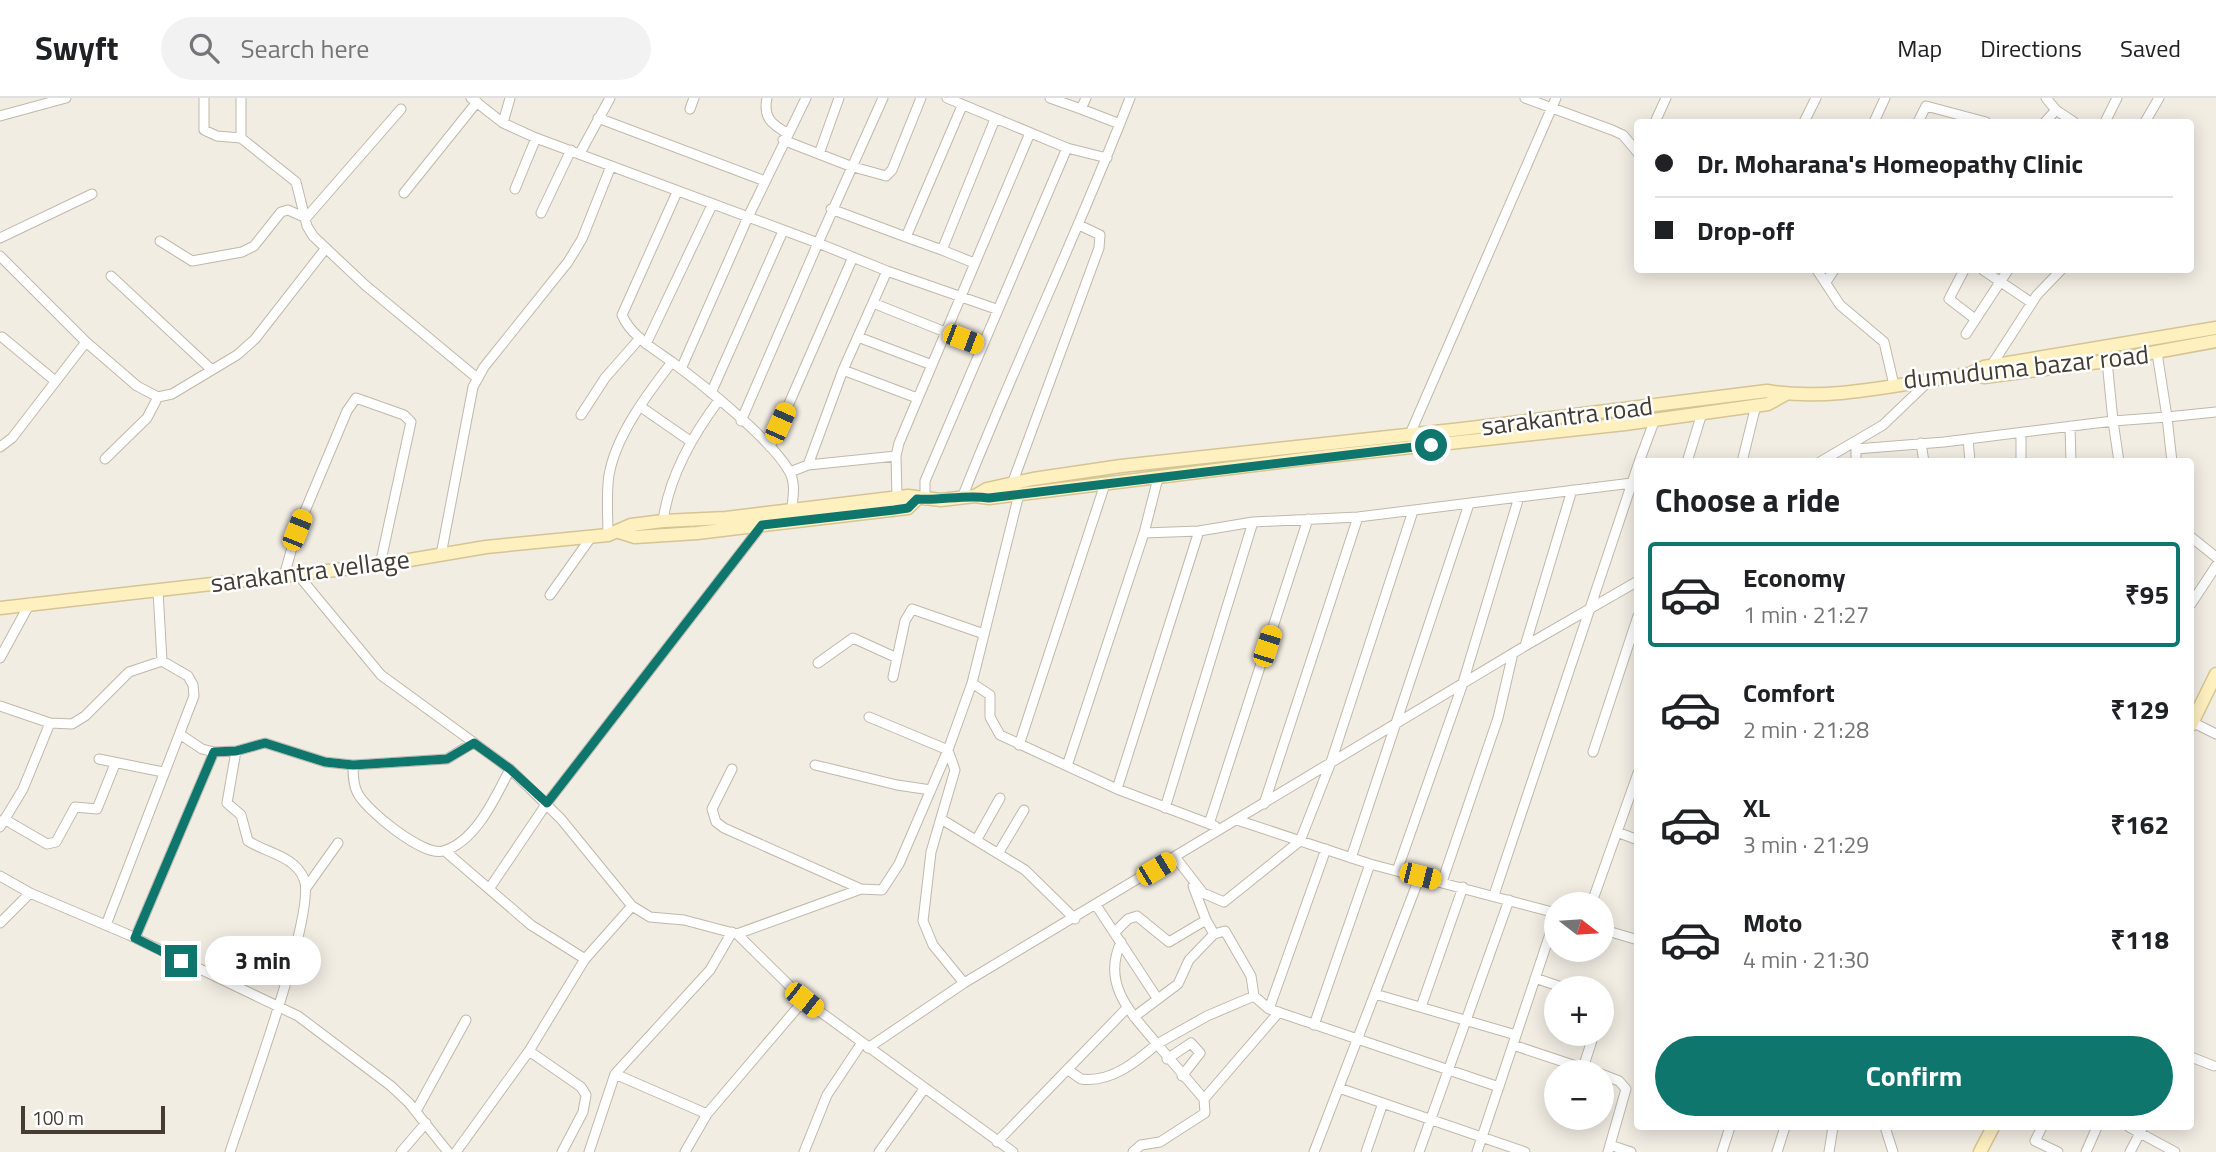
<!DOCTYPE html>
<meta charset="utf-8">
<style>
body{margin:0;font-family:"Titillium Web",sans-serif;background:#f2f2f2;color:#202124;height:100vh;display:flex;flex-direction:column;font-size:26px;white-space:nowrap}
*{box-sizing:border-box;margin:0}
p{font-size:23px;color:#757577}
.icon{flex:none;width:38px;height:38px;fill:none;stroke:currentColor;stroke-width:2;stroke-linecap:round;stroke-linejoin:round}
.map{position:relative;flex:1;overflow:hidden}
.side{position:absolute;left:1634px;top:360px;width:560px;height:672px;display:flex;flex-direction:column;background:#fff;border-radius:7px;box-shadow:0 4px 18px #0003}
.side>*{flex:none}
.banner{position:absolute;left:1634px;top:21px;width:560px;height:154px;border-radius:7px;box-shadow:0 4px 18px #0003;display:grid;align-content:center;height:154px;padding:0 21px;background:#fff}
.needle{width:46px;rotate:107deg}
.controls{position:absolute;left:1544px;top:794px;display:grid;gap:14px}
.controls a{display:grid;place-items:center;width:70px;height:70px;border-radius:50%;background:#fff;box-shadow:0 4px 18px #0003;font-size:35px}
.scale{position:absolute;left:21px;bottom:18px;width:144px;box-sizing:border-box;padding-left:7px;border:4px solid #433d33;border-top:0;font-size:19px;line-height:24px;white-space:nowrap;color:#433d33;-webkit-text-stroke:5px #fff;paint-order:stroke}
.end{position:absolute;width:32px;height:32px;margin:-16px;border:9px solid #0f766e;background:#fff;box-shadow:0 0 0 4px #fff}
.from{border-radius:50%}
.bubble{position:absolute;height:49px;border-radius:24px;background:#fff;box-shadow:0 4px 18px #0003;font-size:23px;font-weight:700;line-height:49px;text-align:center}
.car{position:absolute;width:21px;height:42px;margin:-21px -10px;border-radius:9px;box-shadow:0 0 5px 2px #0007;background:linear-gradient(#f5c518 24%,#345 0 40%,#f5c518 0 76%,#345 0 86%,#f5c518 0)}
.banner b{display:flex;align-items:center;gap:24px;height:66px;font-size:26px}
.banner b+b{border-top:2px solid #e0e0e0}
.banner i{width:18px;height:18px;background:#202124}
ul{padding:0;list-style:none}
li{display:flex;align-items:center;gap:21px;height:105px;margin:0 14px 10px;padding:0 7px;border:4px solid transparent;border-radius:7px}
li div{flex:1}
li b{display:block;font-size:26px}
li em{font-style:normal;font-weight:700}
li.on{border-color:#0f766e}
li>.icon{width:63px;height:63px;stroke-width:1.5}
h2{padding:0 21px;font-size:32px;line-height:84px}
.primary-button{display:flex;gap:14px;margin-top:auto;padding:14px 21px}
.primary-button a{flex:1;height:80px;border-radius:42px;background:#0f766e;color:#fff;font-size:28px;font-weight:700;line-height:80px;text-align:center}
header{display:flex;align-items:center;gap:42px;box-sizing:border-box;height:98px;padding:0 35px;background:#fff;border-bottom:2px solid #e0e0e0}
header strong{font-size:33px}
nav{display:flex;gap:38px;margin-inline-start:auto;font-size:24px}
.search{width:490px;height:63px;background:#f2f2f2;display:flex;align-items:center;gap:18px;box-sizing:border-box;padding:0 24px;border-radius:38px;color:#757577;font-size:26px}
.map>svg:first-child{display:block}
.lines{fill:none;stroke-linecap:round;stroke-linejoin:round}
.street-casing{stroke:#c0b8a9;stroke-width:11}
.secondary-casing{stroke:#d5c494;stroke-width:15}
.street{stroke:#fff;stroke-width:9}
.secondary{stroke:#fff0c0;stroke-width:12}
.route{stroke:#0f766e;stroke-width:9}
.labels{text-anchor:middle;stroke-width:5;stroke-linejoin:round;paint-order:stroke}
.street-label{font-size:26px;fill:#433d33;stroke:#fff}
</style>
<header>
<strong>Swyft</strong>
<div class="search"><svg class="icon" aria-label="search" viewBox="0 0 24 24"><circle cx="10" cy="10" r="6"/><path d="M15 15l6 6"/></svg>Search here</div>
<nav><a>Map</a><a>Directions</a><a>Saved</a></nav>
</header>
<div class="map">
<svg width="2216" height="1054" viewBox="0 0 2216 1054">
<rect width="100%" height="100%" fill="#f2ede3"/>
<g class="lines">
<g class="street-casing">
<path id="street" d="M204,0V32L217,38L241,40
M241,0V40L296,84L307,128L313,138L365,187L477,280
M471,0L503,25L536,40L818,145L741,323
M767,0C763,19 771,26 787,35
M947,0L1067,50
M1050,0L1081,11
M1086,0L1081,11L1120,26
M1525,0L1612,32L1623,37L1638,55
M2046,0L2056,12
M690,11L694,0
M0,18L66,0
M598,20L765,83
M1655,24L1666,0
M1804,24L1816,0
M1874,24L1885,0
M1918,24L1926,8L1986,24
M2045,24L2056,12L2074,24
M2105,24L2117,0
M2145,24L2159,0
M503,25L510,0
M783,42L850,68L886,78L892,72L921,0
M580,55L610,0
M819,56L839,0
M515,91L536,40
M677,94L622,217C631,238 654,251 672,264C702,286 772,342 789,373C796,385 793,398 792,410
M404,95L477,4
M831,111L906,139
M541,115L571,52
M0,140L92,96
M160,143L192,163L242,154L254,148L281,114L288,112L306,120L401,11
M942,152L906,139L962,8
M0,158L86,244L137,288L158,299L172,296L237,257L255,241L326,150
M974,165L942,152L995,21
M1817,172L1840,207L1884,244L1894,287
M1964,172L1949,201L1975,221
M1983,172L2032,205
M887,173L996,211
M111,178L212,272
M1826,184L1834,172
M873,205L980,248
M1966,236L2008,172
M2,239L54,282
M858,239L932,267
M646,246L712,107
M2107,263L2113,323L2167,319L2157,255
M1991,268L2037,197L2061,172
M681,271L748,119L806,0
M843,272L917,300
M711,295L783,133
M641,309L690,343
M581,317L605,280L640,240
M2070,328L2071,364
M2021,335V364
M1410,336L1556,0
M1968,341L1970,364
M1921,345L1924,364
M0,349L12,340L86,244
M770,349L853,159
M1856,351L1944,344L2113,323L2119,364
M105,361L147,320L158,299
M1639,364L1655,321
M1687,364L1702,315
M1742,364L1756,307
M1820,364L1883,327L1930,282
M1856,364V346
M2172,364L2167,319L2216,314
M808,367L843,272L887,173L818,145L883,0
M790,374L808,367L896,358
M1012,386L1099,150L1100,137L1079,127
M897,399L896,358L899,345L1030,35
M962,400C1015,265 1078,135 1130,0
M925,402V383L1067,50L1107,60
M663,423C669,378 692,338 719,302
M1144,435L1158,380
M608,437C608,417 606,396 609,377C616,337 648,295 672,264
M2191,439L2216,459
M441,457L473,289L484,269L568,164L582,141L611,68
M284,478L297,432L347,313L356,300L404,317L411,324L380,467
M299,478L381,577L510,671L561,721L632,808L650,819L684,822L737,836L804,902L1013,1054
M158,493L162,563
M550,497L592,438
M2191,506L2216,468
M1525,548L1572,392
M0,560L30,505
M818,565L853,540L897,560
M893,579L905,523L912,511L984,536
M972,585L990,597V619L1000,637L1117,691L1215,728
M0,608L50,625L72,626L85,618L129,574L162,563L188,578L193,587L194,598L106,827
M869,619L948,652L955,672L931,754L923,823L933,847L964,885
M2192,624L2216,636
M181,637L202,651L214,654L236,653L265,645L325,664L353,667L447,661L473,645
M1019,647L1105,386
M1593,654L1638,518
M99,661L163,674
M353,667C353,676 353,686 357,694C365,712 424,759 443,753C476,744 496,698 510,671
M815,667L897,687L931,692
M1067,668L1144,435L1199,433L1253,424L1358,419L1632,385
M732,671L712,711L716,724L724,730L861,791L882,792L899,766L948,652L972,585L1019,396
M1117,691L1199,433
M1264,706L1358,419
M1165,710L1253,424
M4,721L47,746L56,744L75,709L97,711L115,666
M941,721L1025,772L1075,821
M1237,722L1370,766L1556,815
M1209,726L1308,421
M0,729L23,691L50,625
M1617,734L1638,742
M977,741L1000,700
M1326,751L1269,911L1499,989
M445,753L531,827L585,861
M999,754L1024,712
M1176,760L1203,795L1224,804L1300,743L1331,664L1413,413
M1351,760L1469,406
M1397,773L1462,588L1519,399
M0,778L30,795L129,837L298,918L391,988L409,1005L448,1054
M1442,784L1498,620L1513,555
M1193,788L1206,822L1214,836L1225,833L1251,878L1254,898
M306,790L338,745
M489,791L547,705L762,427
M1494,797L1638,367
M1096,807L1157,900
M1591,807L1638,675
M0,825L30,795
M1601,831L1638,842
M1116,833L1128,821L1137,818L1169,844L1206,822
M737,836L861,791
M135,840L214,654
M1121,844C1101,887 1132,916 1157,946L1207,918L1254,898L1269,911
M1535,880L1567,891
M1375,896L1516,937
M1421,909L1463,789
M1134,919L1178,886L1189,862L1214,836
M1314,927L1370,766
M1513,947L1597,975
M868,950L964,885L1525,548L1638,483
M529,953L581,989L586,997L583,1014L562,1054
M2191,959L2214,968
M1167,961L1191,945L1200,955L1182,978
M1583,970L1594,936
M1068,972L1081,981C1111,985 1136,964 1157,946L1204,1001L1279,914
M615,976L707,1016
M1601,976L1619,983L1626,991L1610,1047
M1339,990L1525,1054
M416,1013L466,922
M1885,1029L1893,1054
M2042,1029L2035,1043L2058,1054
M2129,1029L2175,1054
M997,1044L1126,911
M230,1054C244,1010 317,814 304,781C295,758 267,755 248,743L241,717L227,705L236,653
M401,1054L426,1025
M456,1054L529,953L585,861L632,808
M589,1054L615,976L710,872L732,834
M685,1054L707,1016L804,902
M804,1054L827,997L861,946
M879,1054L924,991
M1133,1054L1141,1047L1160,1044L1205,1015L1204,1001
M1314,1054L1420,778
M1366,1054L1383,1005
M1419,1054L1509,802
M1477,1054L1556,818
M1608,1054L1610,1047L1631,1054
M1722,1054L1730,1029
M1777,1054L1785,1029
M1829,1054L1833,1029
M2086,1054L2097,1029
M2130,1054L2143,1029"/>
</g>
<g class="secondary-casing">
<path id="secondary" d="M1969,276L1984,269L2216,230
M975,398L987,391L1033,381L1121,368L1462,331L1767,293C1832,304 1904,285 1969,276L1984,279L2107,263L2216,243
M619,434L635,439L697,435L908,410L917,401
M0,510L380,467L486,449L608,437L631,427L663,423L726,420L908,398L941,402L975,398L989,400L1320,359L1625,326L1768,306L1786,296
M2191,627L2216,576
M1980,1054L1993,1029"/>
</g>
<use href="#street" class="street"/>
<use href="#secondary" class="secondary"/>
</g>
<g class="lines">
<path class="route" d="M181,863L135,840L214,654L236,653L265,645L325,664L353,667L447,661L474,645L510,671L547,705L762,427L894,412L908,410L917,401C941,403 965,396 989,400L1431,347"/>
</g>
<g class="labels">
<g class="street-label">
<text transform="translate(2026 269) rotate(-6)" y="9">dumuduma bazar road</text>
<text transform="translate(1567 318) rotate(-7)" y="9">sarakantra road</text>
<text transform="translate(310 473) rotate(-7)" y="9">sarakantra vellage</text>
</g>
</g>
</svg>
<div class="controls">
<a><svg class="needle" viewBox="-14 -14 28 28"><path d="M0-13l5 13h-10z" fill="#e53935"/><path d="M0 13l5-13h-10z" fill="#757577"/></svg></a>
<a>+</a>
<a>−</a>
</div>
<div class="scale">100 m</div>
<i class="end from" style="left:1431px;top:347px"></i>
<i class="end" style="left:181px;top:863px"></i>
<div class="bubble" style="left:205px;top:838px;width:116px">3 min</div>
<i class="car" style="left:963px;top:241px;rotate:111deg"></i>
<i class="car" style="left:780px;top:325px;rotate:24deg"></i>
<i class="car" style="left:297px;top:432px;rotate:22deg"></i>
<i class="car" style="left:1267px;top:548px;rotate:18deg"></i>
<i class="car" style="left:1156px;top:771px;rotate:59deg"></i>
<i class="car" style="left:1420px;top:778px;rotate:104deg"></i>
<i class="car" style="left:804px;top:902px;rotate:128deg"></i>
<div class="banner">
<b><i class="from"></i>Dr. Moharana's Homeopathy Clinic</b>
<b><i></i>Drop-off</b>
</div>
<section class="side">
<h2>Choose a ride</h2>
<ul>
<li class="on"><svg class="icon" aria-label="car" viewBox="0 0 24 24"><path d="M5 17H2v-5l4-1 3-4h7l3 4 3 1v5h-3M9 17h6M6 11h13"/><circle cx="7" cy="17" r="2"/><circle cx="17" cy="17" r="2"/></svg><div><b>Economy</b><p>1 min · 21:27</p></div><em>₹95</em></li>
<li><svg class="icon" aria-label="car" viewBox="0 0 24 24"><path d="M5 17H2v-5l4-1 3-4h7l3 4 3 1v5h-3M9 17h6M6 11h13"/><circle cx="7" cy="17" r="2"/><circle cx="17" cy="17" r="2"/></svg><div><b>Comfort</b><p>2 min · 21:28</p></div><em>₹129</em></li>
<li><svg class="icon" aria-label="car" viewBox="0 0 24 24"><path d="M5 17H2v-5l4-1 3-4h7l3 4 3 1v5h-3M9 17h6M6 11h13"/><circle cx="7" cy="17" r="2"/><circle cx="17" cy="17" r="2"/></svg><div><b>XL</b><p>3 min · 21:29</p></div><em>₹162</em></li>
<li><svg class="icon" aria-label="car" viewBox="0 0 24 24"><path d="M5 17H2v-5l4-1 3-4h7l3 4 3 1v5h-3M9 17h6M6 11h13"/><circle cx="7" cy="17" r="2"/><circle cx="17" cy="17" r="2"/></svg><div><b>Moto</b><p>4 min · 21:30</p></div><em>₹118</em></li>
</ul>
<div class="primary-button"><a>Confirm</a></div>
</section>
</div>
